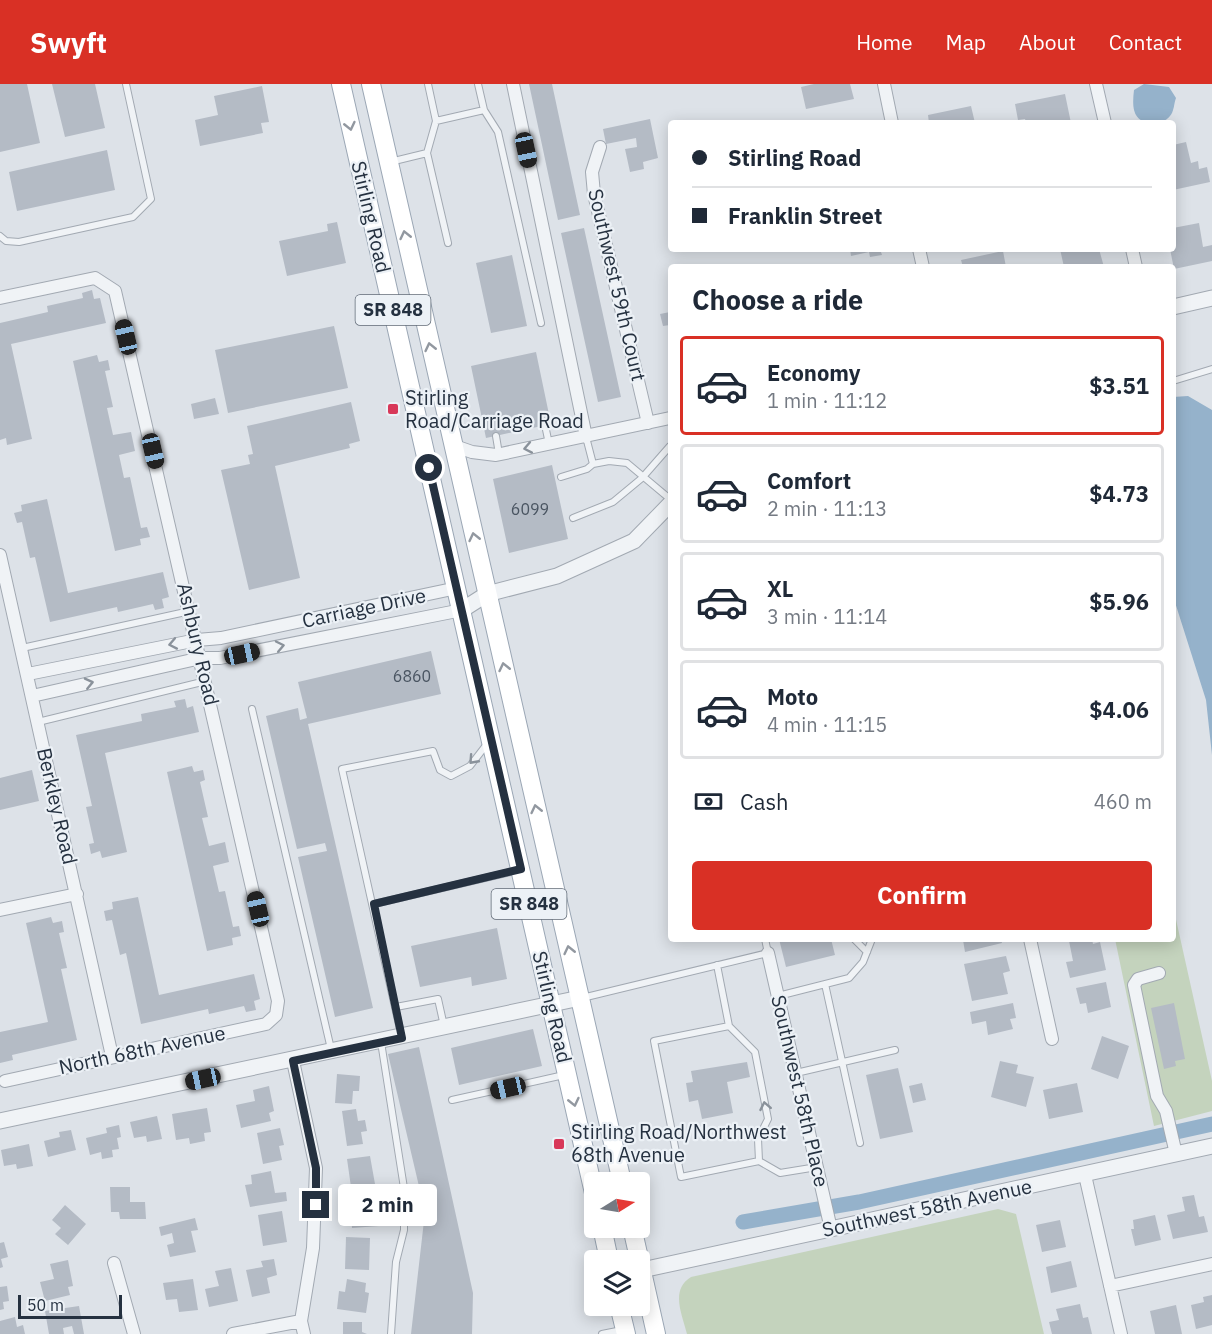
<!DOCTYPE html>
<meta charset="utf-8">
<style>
body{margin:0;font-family:"IBM Plex Sans",sans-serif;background:#f2f2f3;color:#1f2937;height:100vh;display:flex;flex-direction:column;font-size:22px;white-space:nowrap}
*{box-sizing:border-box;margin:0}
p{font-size:20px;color:#747a83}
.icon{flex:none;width:33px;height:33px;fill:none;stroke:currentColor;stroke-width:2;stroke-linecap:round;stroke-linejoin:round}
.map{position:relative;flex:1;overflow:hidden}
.sheet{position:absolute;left:668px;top:180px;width:508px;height:678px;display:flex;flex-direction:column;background:#fff;border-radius:6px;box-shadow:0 3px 15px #0003}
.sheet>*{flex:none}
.banner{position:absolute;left:668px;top:36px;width:508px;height:132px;border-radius:6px;box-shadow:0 3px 15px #0003;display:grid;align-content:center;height:132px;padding:0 24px;background:#fff}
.needle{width:39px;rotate:79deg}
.tools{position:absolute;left:584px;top:1088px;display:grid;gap:12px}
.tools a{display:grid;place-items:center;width:66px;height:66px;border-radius:6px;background:#fff;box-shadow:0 3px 15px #0003;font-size:30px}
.scale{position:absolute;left:18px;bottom:15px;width:104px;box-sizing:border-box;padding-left:6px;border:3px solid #253140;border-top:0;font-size:16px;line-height:21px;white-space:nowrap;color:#253140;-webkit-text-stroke:4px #ecf1f6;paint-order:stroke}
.end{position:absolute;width:27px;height:27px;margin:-14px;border:8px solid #253140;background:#fff;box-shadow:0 0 0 3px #fff}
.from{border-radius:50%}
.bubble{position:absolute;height:42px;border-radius:6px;background:#fff;box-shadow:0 3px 15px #0003;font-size:20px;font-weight:700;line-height:42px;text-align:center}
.car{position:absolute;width:18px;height:36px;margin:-18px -9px;border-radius:8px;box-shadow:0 0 4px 2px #0007;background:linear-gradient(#222 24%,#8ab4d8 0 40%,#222 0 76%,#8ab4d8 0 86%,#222 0)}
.banner b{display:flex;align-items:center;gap:21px;height:57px;font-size:22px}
.banner b+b{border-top:2px solid #e0e1e3}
.banner i{width:15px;height:15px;background:#1f2937}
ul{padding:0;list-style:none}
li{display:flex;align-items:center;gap:18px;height:99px;margin:0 12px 9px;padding:0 12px;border:3px solid #e0e1e3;border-radius:6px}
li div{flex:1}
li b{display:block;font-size:22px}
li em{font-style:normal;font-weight:700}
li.on{border-color:#d93025}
li>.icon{width:54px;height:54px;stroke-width:1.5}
h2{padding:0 24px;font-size:27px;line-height:72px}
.pay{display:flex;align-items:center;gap:15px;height:66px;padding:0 24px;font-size:22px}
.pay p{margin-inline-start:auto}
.primary-button{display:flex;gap:12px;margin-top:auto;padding:12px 24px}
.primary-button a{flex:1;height:69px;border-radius:6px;background:#d93025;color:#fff;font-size:24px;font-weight:700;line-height:69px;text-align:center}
header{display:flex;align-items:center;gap:36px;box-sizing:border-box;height:84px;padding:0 30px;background:#d93025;color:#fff}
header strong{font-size:28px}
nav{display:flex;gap:33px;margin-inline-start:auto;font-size:21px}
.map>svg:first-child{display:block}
.green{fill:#c4d3bd}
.water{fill:#95b2cb}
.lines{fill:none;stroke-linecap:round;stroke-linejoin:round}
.canal{stroke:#95b2cb;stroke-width:15}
.building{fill:#b4bbc5}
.service-casing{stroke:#a2a9b2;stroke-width:8}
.minor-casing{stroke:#a2a9b2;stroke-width:14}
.tertiary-casing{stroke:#a2a9b2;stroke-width:17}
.primary-casing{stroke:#9ba7b5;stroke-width:20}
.service{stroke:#f0f3f6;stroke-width:6}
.minor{stroke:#f0f3f6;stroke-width:12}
.tertiary{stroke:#f0f3f6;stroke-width:15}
.primary{stroke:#fff;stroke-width:18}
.oneway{stroke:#9298a0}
.oneway2{stroke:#8a929b}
.route{stroke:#253140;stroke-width:8}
.poi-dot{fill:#d83859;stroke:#ecf1f6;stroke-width:2}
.labels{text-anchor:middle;stroke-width:4.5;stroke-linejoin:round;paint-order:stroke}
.number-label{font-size:16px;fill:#495461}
.shield{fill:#ecf1f6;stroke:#616b77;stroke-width:1.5}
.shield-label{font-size:18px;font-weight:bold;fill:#253140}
.street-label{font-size:20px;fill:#253140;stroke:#ecf1f6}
.poi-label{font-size:20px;fill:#253140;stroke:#ecf1f6;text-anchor:start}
</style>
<header>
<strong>Swyft</strong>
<nav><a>Home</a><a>Map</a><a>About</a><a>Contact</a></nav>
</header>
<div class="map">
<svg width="1212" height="1250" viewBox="0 0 1212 1250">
<rect width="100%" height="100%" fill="#dde2e8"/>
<path class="green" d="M1173,822L1212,997V1027L1154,1042L1115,855H1173Z
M998,1125L1016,1130L1044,1250H687C682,1230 670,1206 691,1193Z"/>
<path class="water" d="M1144,0L1169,3L1176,14C1174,19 1174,28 1170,32C1166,37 1160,39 1154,39C1132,39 1132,23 1134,6Z
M1188,312L1212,326V671L1206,616L1173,512V313Z"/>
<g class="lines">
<path class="canal" d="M743,1138L859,1118L1212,1040"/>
</g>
<path class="building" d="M0,0H27L40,59L0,68Z
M52,0H95L105,44L65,53Z
M529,0H552L580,131L558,136Z
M814,0H850L854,15L806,25L801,3Z
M262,2L269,38L261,39L263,49L200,62L195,36L218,31L214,12Z
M1065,10L1071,39H1026L1025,35L1018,36L1015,20Z
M971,22L975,39H929L928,31Z
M650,35L658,74L643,78L644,85L630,88L625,65L637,63L636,54L606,60L603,45Z
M1186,58L1191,79L1198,77L1199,85L1207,83L1210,98L1173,106V61Z
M107,66L115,106L17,127L9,88Z
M337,138L346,179L287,192L279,157L328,147L327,140Z
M1199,139L1203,163L1212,161V177L1174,185L1170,165H1173V144Z
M584,144L621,313L598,318L561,149Z
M850,165H880L882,171L870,173L869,168L851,172Z
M1060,165H1099L1104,183H1064Z
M1003,167L1006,183H963L961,176Z
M512,171L527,242L491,249L476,179Z
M92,206L94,215L100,214L106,239L11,260L32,355L7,361L6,354L0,356V239L48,228L47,222L83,214L82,209Z
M670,228V241L663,242L660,230Z
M334,242L348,304L228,329L215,266Z
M536,268L551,340L486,354L471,282Z
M97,271L99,278L108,276L110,286L105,287L113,323L107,324L113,351L131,348L135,367L119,371L124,394L130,393L141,444L147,443L150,453L140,455L141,461L115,467L73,277Z
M215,314L219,330L194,335L191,320Z
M351,318L360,357L349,360L350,364L275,382L300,494L249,506L221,386L250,380L248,371L253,370L247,342Z
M552,381L568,455L509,469L493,395Z
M47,415L68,509L163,488L169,513L162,515L164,524L155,526L153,520L118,528L117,523L50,538L35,473L30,474L22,438L17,439L14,429L22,427L21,421Z
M431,567L441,610L308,640L373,924L335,933L298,773L327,767L325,759L297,765L266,632L298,624L300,636L307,634L298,598Z
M185,615L187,624L193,622L199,648L105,669L127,768L102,774L100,767L91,770L89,760L94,759L86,723L92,722L76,651L142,637L141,630L176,623L174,617Z
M192,682L194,688L203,686L205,696L200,698L208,733L202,734L209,762L225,758L229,778L213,782L219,808L225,807L233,843L239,842L241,852L232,854L233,861L207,867L167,688Z
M32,686L39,717L0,726V694Z
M138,813L159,911L254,890L260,915L254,917L256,926L246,928L244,922L209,930L208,925L141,940L126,869L120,871L112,836L106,837L104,827L113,825L112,818Z
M51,833L53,839L62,837L64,848L59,849L67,884L61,885L77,956L12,971L13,976L0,979V948L48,938L26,839Z
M497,844L507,895L472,902L471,893L420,903L411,862Z
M779,855H831L835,871L786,883Z
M968,855H1001L1002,859L965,868L963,856Z
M1080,855H1092L1093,860L1100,858L1106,886L1070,894L1066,878L1073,877L1069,857Z
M1006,872L1010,887L1003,889L1008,910L972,917L964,880Z
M1106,898L1111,923L1088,929L1086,919L1080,920L1076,904Z
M1013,919L1016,934L1010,935L1013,945L988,951L986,937L972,940L970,928Z
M1174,919L1185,975L1175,977L1176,982L1164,985L1151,924Z
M533,945L542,982L459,1001L451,964Z
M1102,952L1129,962L1118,995L1091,985Z
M419,963L473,1209L472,1250H411L425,1128L388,970Z
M1000,977L1018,981L1016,989L1034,993L1026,1023L991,1013Z
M747,978L750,993L727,998L733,1029L702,1035L698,1016L689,1018L686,999L693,998L691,987Z
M898,984L913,1048L880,1055L866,991Z
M337,990L360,992L359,1007H353L352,1020L335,1019Z
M922,999L926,1016L913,1019L909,1002Z
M1077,999L1083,1028L1049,1035L1043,1006Z
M269,1002L274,1027L269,1029L271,1037L241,1044L236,1021L255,1017L253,1006Z
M207,1024L211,1048L204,1049L205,1057L190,1060L189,1054L176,1056L172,1030Z
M356,1025L358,1037L365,1036L367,1047L361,1048L363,1060L347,1062L342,1027Z
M157,1032L162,1055L147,1058L146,1052L134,1054L130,1038Z
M119,1041L121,1053L117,1054L119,1065L112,1066L113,1073L102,1075L101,1068L90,1071L86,1054L107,1049L106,1044Z
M280,1044L284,1061L279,1062L282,1076L263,1080L257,1049Z
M71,1046L76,1066L48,1073L44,1057L60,1053L59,1048Z
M29,1060L33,1082L17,1085L16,1080L4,1082L1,1066Z
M370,1072L375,1100L351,1103L347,1075Z
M271,1087L275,1109L286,1108L287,1117L250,1123L245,1101L252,1100L251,1091Z
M110,1103H130V1118H145L146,1135H120L119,1128H111Z
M366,1107H377L379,1142L352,1144L350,1113L367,1112Z
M1194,1111L1199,1133L1204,1132L1208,1148L1173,1155L1167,1131L1185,1127L1182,1113Z
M65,1121L86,1140L68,1161L55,1150L61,1144L52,1136Z
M282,1127L287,1158L263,1162L258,1131Z
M1155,1131L1161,1156L1135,1162L1131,1145H1134L1133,1136Z
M195,1134L198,1146L191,1147L196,1168L170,1173L167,1161L174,1159L172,1149L161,1152L159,1143Z
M1060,1136L1066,1163L1042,1168L1036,1141Z
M346,1153L370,1154L369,1186L345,1185Z
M4,1158L8,1173L1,1175L3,1183L0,1184V1159Z
M274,1175L277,1191L267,1194L270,1209L252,1213L246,1186L263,1183L261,1177Z
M68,1176L73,1202L68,1203L70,1211L45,1217L40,1198L54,1195L50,1180Z
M1071,1177L1077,1203L1051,1209L1046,1183Z
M231,1184L238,1217L209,1223L205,1205L219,1202L215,1187Z
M193,1195L198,1226L179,1228L177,1215L166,1216L163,1199Z
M347,1195L366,1199L365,1208L369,1209L366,1229L337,1225L339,1207L345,1208Z
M7,1202L9,1217L3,1218L4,1225L0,1226V1203Z
M1212,1211V1241L1196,1245L1191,1221L1204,1218L1203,1213Z
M1080,1220L1083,1234L1088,1233L1092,1250H1052L1049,1238L1059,1236L1056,1225Z
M1176,1221L1182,1250H1155L1150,1227Z
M79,1222L84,1250H74L72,1242L63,1244L64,1250H49L45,1227Z
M15,1233L17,1243L23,1241L25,1250H0V1237Z
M343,1238H362V1248L367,1250H343Z"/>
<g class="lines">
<g class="service-casing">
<path id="service" d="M428,0L436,37L427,69L448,159
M478,0L484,26L498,48L541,239
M436,37L484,26
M390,78L427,69
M0,152L6,157L19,158L133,133L151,115L126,0
M1173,297L1212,285
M545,341L549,360
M496,352L499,370
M586,353L593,380
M561,393L587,385L593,380L609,377L627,379L670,415
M573,434L613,418L642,394L670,362
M22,564L190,527
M252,625L331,965
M38,638L206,597
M374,820L519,786
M854,855L867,868
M717,881L729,942L755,968L768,1035L758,1055L759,1077
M825,900L860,1059
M778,912L849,894L863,878L872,855
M582,914L768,869L765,855
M396,923L438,915L444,942
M729,942L654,957L681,1093L759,1077L780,1089L817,1083
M401,950L342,685L433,667L440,686L451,692L470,682L487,660
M381,958L404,1104V1146L396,1178L391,1250
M796,989L895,966
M452,1016L564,991
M602,1250L622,1246"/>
</g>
<g class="minor-casing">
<path id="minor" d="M513,0L586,353
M884,0L892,39
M1096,0L1105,39
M600,63L592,88L594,110L648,339
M919,165L923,183
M1132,165L1136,183
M0,214L95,194L115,207L278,917L276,931L266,940L5,997
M452,361L472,368L496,371L670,334
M0,471L112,972
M28,590L197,556L221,554L457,504
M32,612L201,574H220L462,526
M0,826L77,810
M1030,855L1052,955
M768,869L831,1145
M1159,889L1138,895L1134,901L1157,1012L1166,1027L1176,1070
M293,977L316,1084L313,1164L301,1237L304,1250
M1085,1091L1121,1250
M114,1179L134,1250
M1110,1202L1212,1180
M233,1250L301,1237"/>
</g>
<g class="tertiary-casing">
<path id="tertiary" d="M1173,223L1212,214
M462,526L487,510L557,492L634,457L670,420
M0,1037L580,914
M642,1186L1212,1062"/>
</g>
<g class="primary-casing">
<path id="primary" d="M341,0L594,1109
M371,0L622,1098
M602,1143L609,1176
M632,1143L656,1250
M619,1221L626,1250"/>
</g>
<use href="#service" class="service"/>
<use href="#minor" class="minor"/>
<use href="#tertiary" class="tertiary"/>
<use href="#primary" class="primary"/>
</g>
<defs><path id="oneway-chevron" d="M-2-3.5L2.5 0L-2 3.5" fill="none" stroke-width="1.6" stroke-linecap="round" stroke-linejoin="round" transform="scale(1.5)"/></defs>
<g class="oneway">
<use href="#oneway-chevron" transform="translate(350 42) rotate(77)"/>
<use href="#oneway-chevron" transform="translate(405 151) rotate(-103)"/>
<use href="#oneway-chevron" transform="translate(430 263) rotate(-103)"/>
<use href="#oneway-chevron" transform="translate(474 453) rotate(-103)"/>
<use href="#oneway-chevron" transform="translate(504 583) rotate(-103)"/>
<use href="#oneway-chevron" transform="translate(536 725) rotate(-103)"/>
<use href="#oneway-chevron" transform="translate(569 866) rotate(-103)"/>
<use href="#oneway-chevron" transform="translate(574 1018) rotate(77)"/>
</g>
<g class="oneway2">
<use href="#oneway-chevron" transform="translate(528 364) rotate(169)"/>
<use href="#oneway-chevron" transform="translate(173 560) rotate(169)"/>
<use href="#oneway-chevron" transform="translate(280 562) rotate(-12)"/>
<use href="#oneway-chevron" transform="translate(89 599) rotate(-13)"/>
<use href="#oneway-chevron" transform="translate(473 676) rotate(132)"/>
<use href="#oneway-chevron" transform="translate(765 1022) rotate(-101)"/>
</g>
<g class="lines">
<path class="route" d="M316,1121V1084L293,977L402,954L374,820L521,785L429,384"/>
</g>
<g class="poi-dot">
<rect x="387" y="319" width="12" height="12" rx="3"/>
<rect x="553" y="1054" width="12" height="12" rx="3"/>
</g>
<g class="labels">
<g class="number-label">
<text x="530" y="431">6099</text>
<text x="412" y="598">6860</text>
</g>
<g class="shield">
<rect x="355.5" y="211" width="75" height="30" rx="4.5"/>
<rect x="491.5" y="805" width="75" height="30" rx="4.5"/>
</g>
<g class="shield-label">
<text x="393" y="232">SR 848</text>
<text x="529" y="826">SR 848</text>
</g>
<g class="street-label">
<text transform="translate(371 133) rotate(77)" y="7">Stirling Road</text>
<text transform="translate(617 201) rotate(77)" y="7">Southwest 59th Court</text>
<text transform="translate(364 524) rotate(-12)" y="7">Carriage Drive</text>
<text transform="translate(198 560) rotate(77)" y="7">Ashbury Road</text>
<text transform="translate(57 722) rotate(77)" y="7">Berkley Road</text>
<text transform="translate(552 923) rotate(77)" y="7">Stirling Road</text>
<text transform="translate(142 966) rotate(-12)" y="7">North 68th Avenue</text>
<text transform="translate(800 1007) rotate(77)" y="7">Southwest 58th Place</text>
<text transform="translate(927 1124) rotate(-12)" y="7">Southwest 58th Avenue</text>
</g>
<g class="poi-label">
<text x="405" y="321">Stirling<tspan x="405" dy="23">Road/Carriage Road</tspan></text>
<text x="571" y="1055">Stirling Road/Northwest<tspan x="571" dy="23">68th Avenue</tspan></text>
</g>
</g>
</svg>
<div class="tools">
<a><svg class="needle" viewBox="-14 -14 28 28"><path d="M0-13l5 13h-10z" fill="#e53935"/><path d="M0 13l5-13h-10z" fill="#747a83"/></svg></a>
<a><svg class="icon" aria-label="layers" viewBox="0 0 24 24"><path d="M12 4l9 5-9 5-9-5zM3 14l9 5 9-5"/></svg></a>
</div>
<div class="scale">50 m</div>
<i class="end from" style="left:429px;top:384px"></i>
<i class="end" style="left:316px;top:1121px"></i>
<div class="bubble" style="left:338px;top:1100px;width:99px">2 min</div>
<i class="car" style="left:526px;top:66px;rotate:168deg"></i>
<i class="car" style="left:126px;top:253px;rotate:347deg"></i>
<i class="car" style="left:153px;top:367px;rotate:167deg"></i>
<i class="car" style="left:242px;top:570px;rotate:78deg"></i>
<i class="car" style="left:258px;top:825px;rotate:347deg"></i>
<i class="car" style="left:203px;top:995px;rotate:258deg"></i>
<i class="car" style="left:508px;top:1004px;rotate:257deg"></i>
<div class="banner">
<b><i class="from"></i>Stirling Road</b>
<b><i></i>Franklin Street</b>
</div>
<section class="sheet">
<h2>Choose a ride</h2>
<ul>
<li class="on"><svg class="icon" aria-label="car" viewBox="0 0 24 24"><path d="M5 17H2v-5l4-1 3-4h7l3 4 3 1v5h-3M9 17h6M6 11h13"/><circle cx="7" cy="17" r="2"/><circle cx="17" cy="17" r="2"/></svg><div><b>Economy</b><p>1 min · 11:12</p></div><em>$3.51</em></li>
<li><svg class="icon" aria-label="car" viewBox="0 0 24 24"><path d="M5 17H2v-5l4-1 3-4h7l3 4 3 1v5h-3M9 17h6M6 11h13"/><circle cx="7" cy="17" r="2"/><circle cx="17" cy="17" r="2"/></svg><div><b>Comfort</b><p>2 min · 11:13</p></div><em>$4.73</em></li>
<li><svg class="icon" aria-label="car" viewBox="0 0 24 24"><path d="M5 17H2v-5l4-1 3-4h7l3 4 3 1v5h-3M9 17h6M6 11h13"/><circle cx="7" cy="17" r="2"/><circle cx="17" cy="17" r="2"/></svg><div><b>XL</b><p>3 min · 11:14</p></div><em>$5.96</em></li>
<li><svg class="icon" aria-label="car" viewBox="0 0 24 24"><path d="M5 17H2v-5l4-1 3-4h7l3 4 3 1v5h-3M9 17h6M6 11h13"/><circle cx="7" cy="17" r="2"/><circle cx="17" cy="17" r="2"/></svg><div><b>Moto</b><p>4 min · 11:15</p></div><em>$4.06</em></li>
</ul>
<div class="pay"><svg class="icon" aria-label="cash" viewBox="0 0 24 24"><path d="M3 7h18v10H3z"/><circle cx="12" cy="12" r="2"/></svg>Cash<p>460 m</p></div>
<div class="primary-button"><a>Confirm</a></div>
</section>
</div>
